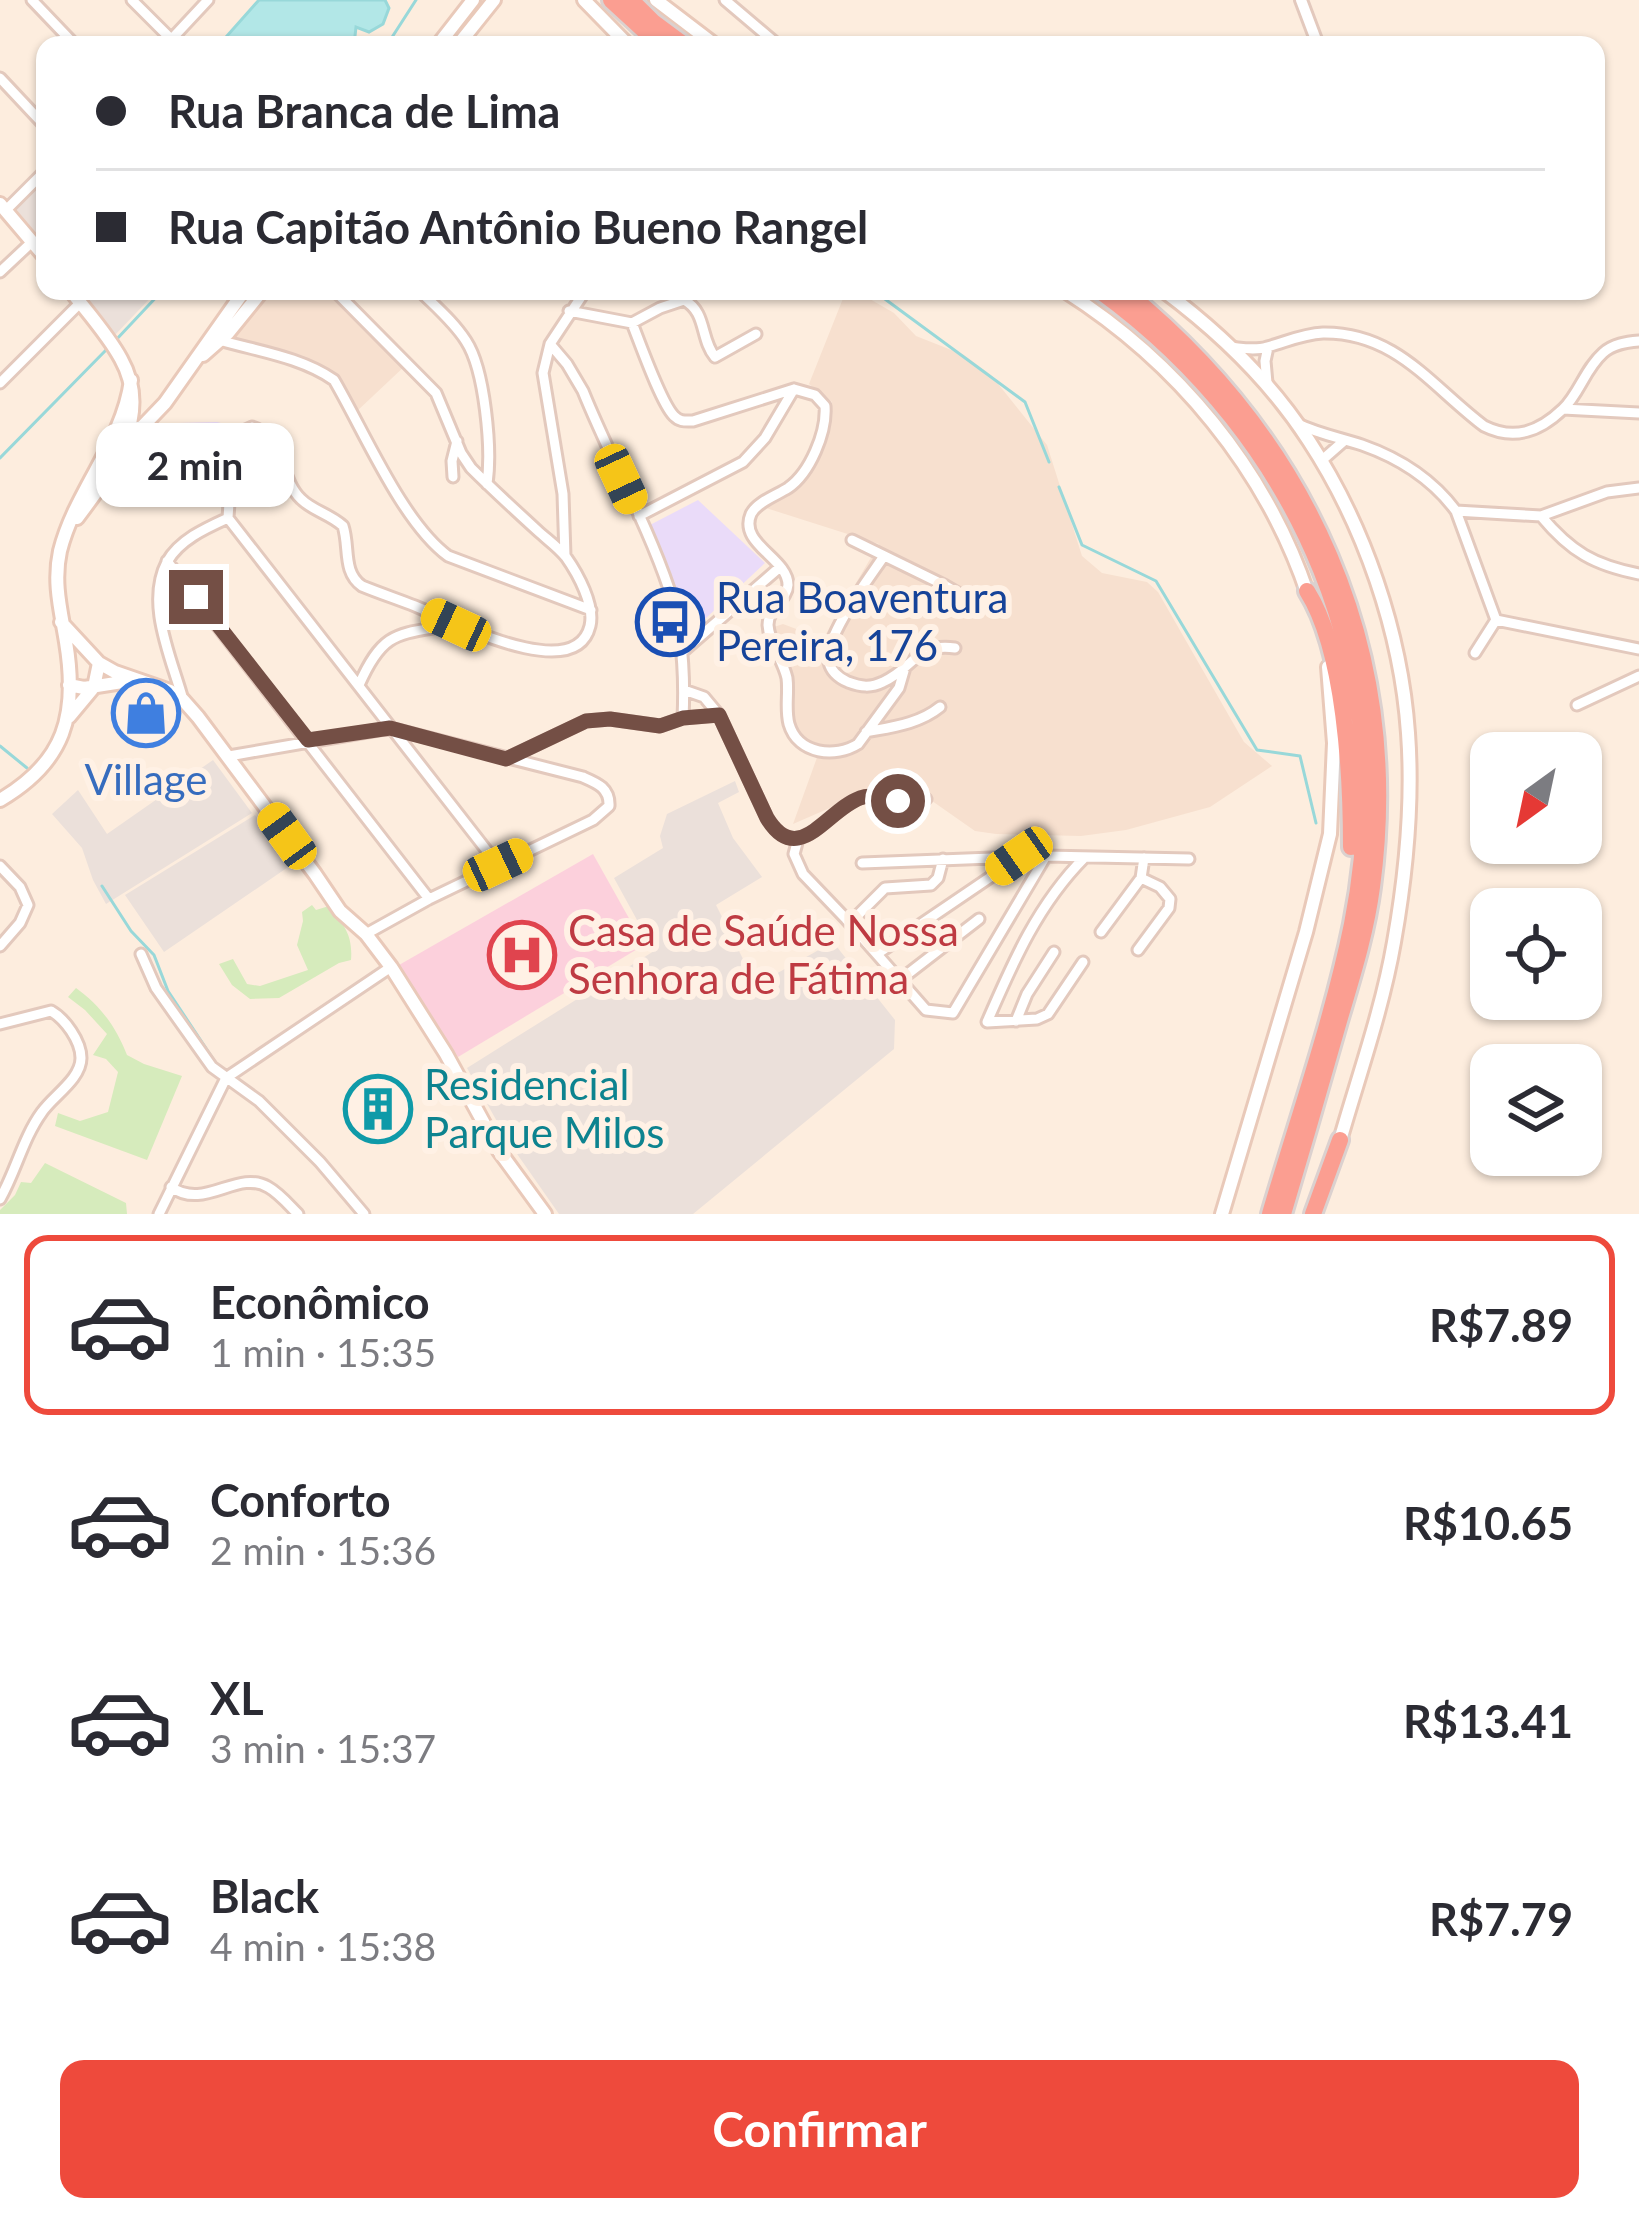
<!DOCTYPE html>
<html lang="pt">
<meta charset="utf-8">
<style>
body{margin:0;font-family:Lato,sans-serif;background:#f7f7f7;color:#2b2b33;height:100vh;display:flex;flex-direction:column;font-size:45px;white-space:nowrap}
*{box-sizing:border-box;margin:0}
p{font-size:39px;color:#7c7c81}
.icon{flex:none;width:66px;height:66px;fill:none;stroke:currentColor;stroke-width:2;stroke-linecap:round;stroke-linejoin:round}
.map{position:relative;height:1214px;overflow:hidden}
.side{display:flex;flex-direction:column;background:#fff;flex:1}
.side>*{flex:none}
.top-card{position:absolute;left:36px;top:36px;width:1569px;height:264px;border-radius:24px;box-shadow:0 3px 9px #0004;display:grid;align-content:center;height:264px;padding:0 60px;background:#fff}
.needle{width:78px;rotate:213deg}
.fabs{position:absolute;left:1470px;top:732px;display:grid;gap:24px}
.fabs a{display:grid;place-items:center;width:132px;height:132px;border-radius:24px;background:#fff;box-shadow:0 3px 9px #0004;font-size:60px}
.end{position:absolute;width:54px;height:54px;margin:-27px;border:15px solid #744f45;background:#fff;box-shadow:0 0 0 6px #fff}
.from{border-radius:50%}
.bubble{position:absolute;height:84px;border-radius:24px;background:#fff;box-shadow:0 3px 9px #0004;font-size:39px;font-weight:700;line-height:84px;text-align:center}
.car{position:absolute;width:36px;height:72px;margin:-36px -18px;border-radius:15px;box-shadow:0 0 9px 3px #0007;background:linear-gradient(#f5c518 24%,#345 0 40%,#f5c518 0 76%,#345 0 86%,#f5c518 0)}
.top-card b{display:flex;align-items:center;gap:42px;height:114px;font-size:45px}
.top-card b+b{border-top:3px solid #e1e1e2}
.top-card i{width:30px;height:30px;background:#2b2b33}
ul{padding:21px 0 0;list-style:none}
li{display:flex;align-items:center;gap:36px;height:180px;margin:0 24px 18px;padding:0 36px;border:6px solid transparent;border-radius:24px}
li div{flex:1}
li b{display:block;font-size:45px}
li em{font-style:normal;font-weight:700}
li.on{border-color:#ee4a3c}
li>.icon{width:108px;height:108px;stroke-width:1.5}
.action{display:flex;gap:24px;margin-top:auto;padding:24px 60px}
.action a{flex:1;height:138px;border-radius:24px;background:#ee4a3c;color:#fff;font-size:48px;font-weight:700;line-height:138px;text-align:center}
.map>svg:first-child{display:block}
.residential{fill:#f7e0cf}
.industrial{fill:#ebe0da}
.education{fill:#eadbf9}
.medical{fill:#fcd0dc}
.green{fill:#d6ebbc}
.water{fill:#b2e7e7;stroke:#98d8d9;stroke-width:3}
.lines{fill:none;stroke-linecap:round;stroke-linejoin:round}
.stream{stroke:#98d8d9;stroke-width:3}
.minor-casing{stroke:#e3c9bd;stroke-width:15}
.tertiary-casing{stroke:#e3c9bd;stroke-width:16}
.secondary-casing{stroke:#e9c9b9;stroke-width:18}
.motorway-casing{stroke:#dbd1cf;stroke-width:22}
.minor{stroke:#fff;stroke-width:9}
.tertiary{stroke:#fff;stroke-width:10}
.secondary{stroke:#fff;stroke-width:12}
.motorway{stroke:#fb9e91;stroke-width:16}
.route{stroke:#744f45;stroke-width:15}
.labels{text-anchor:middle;stroke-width:12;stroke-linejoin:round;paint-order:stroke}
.transit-label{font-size:42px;fill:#164399;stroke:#fff1e5;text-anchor:start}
.shop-label{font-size:42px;fill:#366cbe;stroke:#fff1e5}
.health-label{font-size:42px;fill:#be3a42;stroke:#fff1e5;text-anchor:start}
.culture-label{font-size:42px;fill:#0d838f;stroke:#fff1e5;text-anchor:start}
</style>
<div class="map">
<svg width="1639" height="1214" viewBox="0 0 1639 1214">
<rect width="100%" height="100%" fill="#fdedde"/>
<path class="residential" d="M274,291H327L407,364L356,412L334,375L308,360L230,340Z
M846,291H856L894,313L916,336L964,355L991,375L1047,445L1082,556L1102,573L1147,582L1158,592L1244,742L1272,766L1210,807L1126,830L1081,836L996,834L975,831L925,796L899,800L855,797L793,824L819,752L794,729L789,674L771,628L783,624L823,639L879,544L766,508L804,479L814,464L830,426L832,402L809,384Z"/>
<path class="industrial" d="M45,176V246L15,208Z
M81,291H157L115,335Z
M213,760L252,813L106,904L93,880L82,848L52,814L78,790L107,834Z
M735,781L739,792L718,803L733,838L762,877L716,905L756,985L833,942L895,1020L894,1049L693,1214H559L508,1141L467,1068L654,951L614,878L663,848L660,836L667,814Z
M255,815L294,863L164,952L125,895Z"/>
<path class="education" d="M217,422L229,425L225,444L227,474L225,486L213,505L161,482L156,442L178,423Z
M698,500L765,563L691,632L688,603L676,594L648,526Z"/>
<path class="medical" d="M593,854L644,945L458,1057L399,965Z"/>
<path class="green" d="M312,905L316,910L329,906C344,925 353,935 351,960L339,963L279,998L250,999L232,985L219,964L233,959L247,984L260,986L308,970L297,945L303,921L302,912Z
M76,988C101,1006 116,1027 127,1055L144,1064L182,1076L147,1160L55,1126L58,1113L80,1121L108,1112L118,1072L106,1059L93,1055L107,1034L85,1010L68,997Z
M45,1163L126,1203L127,1214H0V1210L15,1195L21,1182L31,1183Z"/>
<path class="water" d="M259,0H385L389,8L383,24L369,32L356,27L354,45H226V37Z"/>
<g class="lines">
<path class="stream" d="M387,45L416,0
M874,291L1025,402L1049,462
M115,341L162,291
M0,458L108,348
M1059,487L1082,545L1156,581L1257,750L1300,756L1316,823
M0,746L27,768
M102,886L131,931L154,955L168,991L219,1068"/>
<g class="minor-casing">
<path id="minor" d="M32,0L75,45
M132,0L171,39
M725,0L778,45
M166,45L208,0
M0,78L45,126
M5,211L45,171
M0,272L33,241
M420,291C436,307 454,322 466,341C485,370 492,449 487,484
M569,311L632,323L660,308L684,300C707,312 700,339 715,357L756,334
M632,323C640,343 661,403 674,416C680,422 685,421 693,421L794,389L815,395L825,406C827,432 810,473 788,488C777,495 757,502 751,514C738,544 788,558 788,585C787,600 768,608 768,625C769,643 783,660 787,678C789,693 785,709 789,724C798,755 836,758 858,744L899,688L904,671
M219,340C257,351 301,357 334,380C364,431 402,522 448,556L591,610
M550,344L567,364L583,391C610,458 646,521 669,589C682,628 685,676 683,718
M1229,347C1242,348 1255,351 1267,347C1286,342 1302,334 1323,333C1396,332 1431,386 1484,426C1514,441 1539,432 1563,409C1579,394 1585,369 1603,353C1613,344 1626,342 1639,341
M0,383L80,303
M1267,383L1265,361L1268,347
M1563,409L1639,413
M1298,424C1319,434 1341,438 1362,445C1399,458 1433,480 1456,511L1541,516L1607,492L1639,488
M1321,461L1345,440
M453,477L452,461L457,441
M1456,511L1496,620L1475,653
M639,516L743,462L765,438L794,389
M1541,516C1571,552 1594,565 1639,574
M228,518L498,865
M852,540L944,585L975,603
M565,556L563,494L543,373L550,344L585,291
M884,556C870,577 823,638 829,662C831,672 839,678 848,682C861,687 871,688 883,682C916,667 914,643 955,648
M167,561L429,899
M1496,620L1639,649
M681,653L780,567
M359,685C384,628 399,635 456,624
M684,690L704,697L719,715
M183,700C172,659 145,604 167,562C179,540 206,528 228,518L233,442L239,433L252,427C284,436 279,478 301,499C313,511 330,514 343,526C350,547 342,572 362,586C379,593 397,599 415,606C448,619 575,687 590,626C595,605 578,574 566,557C559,548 548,540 539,532C516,511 493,490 471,468L461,453L436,393L335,291
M1577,705L1639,676
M866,732C892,727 919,724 940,707
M229,756L390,728L583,777C597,783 610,788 609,806L593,820L429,899L366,934
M506,759L586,721L610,719L660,726L683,718L719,715L767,818C799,869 826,810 860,798C876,792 902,805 926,799
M798,839L794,854L803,874L846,919L926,1010L953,1013L1046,856
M862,863L1046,856L1189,859
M0,866L20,887L28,905L20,923L0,946
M850,923L885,888L931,885L938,878L943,859
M1101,932L1141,878L1144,858
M1138,950L1169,908L1170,899L1160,887L1141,878
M141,954L156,988L212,1067L259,1101L320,1162L364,1214
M877,954L1020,857
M1083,962L1048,1014L1037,1019L987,1022C1013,962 1038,904 1085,857
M900,980L979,919
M1016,1021L1027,994L1054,952
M0,1024L51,1011C65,1019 81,1041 81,1058C81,1079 53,1096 42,1112C23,1138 16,1171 0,1199
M171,1187C205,1211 237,1169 268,1187C279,1193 289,1205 298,1214
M159,1214L226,1078L391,967"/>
</g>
<g class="tertiary-casing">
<path id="tertiary" d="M1301,0L1318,45"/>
</g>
<g class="secondary-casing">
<path id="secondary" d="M584,0L628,45
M656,0L715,45
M438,45L473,0
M458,45L494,0
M0,204L45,257
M71,291C88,313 108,335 121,359C153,416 112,472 77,518
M1065,291C1177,362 1266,469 1308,595
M1164,291C1219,332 1271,382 1309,441C1364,525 1401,632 1408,733C1413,801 1406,874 1394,942C1382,1011 1358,1077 1339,1144
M203,355L228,333L262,291
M129,430L142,427L165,403L244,291
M61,622L99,663L115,672L170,691L183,700L198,717L315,874L340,911L366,934L391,967L446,1054L499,1151L545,1214
M69,685L84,688L135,680
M69,717L94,687L99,663
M0,800C65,762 78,715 66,642C61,611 53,583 60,551C75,491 123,442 131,380
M1222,1214L1306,932L1330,834L1334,743L1328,667"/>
</g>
<g class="motorway-casing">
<path id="motorway" d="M611,0L660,45
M631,0L653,22L684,45
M1100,291C1303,439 1402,675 1352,924C1332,1022 1298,1118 1270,1214
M1125,291C1309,441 1404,649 1372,887C1366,933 1352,977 1339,1021C1321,1085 1302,1150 1283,1214
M1307,591C1345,651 1351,776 1351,847
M1313,1214L1340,1140"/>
</g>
<use href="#minor" class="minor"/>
<use href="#tertiary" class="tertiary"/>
<use href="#secondary" class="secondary"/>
<use href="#motorway" class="motorway"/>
</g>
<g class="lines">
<path class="route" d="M196,597L308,740L390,728L506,759L586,721L610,719L660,726L683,718L719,715L767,818C798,869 827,810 860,798C872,793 886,799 898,801"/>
</g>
<defs>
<g id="bus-ring" transform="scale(3.45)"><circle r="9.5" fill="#fff1e5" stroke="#1a4fb4" stroke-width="1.5"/><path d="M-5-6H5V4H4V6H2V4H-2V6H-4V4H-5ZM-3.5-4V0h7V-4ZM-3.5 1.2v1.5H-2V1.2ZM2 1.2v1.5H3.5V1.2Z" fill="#1a4fb4"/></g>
<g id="shop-ring" transform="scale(3.45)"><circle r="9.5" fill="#fff1e5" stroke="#3f7fe0" stroke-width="1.5"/><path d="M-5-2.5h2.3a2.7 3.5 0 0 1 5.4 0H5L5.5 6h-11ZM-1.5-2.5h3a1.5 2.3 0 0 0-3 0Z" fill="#3f7fe0"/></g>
<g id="hospital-ring" transform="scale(3.45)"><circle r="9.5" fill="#fff1e5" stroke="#e0444e" stroke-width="1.5"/><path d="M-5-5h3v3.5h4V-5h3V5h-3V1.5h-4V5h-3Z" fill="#e0444e"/></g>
<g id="building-ring" transform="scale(3.45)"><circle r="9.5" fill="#fff1e5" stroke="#0f9aa8" stroke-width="1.5"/><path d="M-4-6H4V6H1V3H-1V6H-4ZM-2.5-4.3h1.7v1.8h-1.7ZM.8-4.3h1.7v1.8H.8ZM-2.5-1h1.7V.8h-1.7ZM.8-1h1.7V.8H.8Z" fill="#0f9aa8"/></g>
</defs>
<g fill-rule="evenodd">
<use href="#bus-ring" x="670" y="622"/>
<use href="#shop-ring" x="146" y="713"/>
<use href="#hospital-ring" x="522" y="955"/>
<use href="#building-ring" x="378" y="1109"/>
</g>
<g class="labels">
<g class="transit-label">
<text x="716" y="613">Rua Boaventura<tspan x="716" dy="48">Pereira, 176</tspan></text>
</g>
<g class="shop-label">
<text x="146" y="795">Village</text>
</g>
<g class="health-label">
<text x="568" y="946">Casa de Saúde Nossa<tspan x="568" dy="48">Senhora de Fátima</tspan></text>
</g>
<g class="culture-label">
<text x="424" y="1100">Residencial<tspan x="424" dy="48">Parque Milos</tspan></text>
</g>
</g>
</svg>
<div class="fabs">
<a><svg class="needle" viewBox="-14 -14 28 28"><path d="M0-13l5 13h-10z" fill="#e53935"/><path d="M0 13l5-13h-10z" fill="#7c7c81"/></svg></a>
<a><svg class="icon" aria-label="locate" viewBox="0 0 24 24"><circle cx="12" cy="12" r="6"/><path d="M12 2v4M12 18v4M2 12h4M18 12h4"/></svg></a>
<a><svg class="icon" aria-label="layers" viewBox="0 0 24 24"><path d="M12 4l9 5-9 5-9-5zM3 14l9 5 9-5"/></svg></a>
</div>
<i class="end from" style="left:898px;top:801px"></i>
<i class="end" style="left:196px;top:597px"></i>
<div class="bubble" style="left:96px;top:423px;width:198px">2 min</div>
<i class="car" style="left:621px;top:479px;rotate:155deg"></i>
<i class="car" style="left:456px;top:625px;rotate:295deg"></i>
<i class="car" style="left:287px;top:836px;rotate:324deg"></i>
<i class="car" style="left:1019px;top:856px;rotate:235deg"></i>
<i class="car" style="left:498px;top:865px;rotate:65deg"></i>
<div class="top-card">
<b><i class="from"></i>Rua Branca de Lima</b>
<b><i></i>Rua Capitão Antônio Bueno Rangel</b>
</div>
</div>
<section class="side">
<ul>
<li class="on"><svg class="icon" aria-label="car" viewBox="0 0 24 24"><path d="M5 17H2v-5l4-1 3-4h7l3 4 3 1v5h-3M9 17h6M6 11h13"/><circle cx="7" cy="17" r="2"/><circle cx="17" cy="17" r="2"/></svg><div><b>Econômico</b><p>1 min · 15:35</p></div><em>R$7.89</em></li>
<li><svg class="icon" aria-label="car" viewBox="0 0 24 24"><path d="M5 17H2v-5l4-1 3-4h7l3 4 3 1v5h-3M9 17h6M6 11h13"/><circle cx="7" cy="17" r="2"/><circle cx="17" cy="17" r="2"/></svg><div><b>Conforto</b><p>2 min · 15:36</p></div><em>R$10.65</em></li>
<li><svg class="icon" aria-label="car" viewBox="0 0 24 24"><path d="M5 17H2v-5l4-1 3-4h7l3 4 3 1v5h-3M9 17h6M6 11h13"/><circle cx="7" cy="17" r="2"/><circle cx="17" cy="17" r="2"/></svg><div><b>XL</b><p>3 min · 15:37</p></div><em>R$13.41</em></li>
<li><svg class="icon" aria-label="car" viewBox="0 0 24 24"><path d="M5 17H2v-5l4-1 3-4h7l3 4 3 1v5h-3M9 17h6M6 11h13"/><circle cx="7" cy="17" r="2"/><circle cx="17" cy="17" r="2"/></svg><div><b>Black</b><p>4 min · 15:38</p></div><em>R$7.79</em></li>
</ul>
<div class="action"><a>Confirmar</a></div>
</section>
